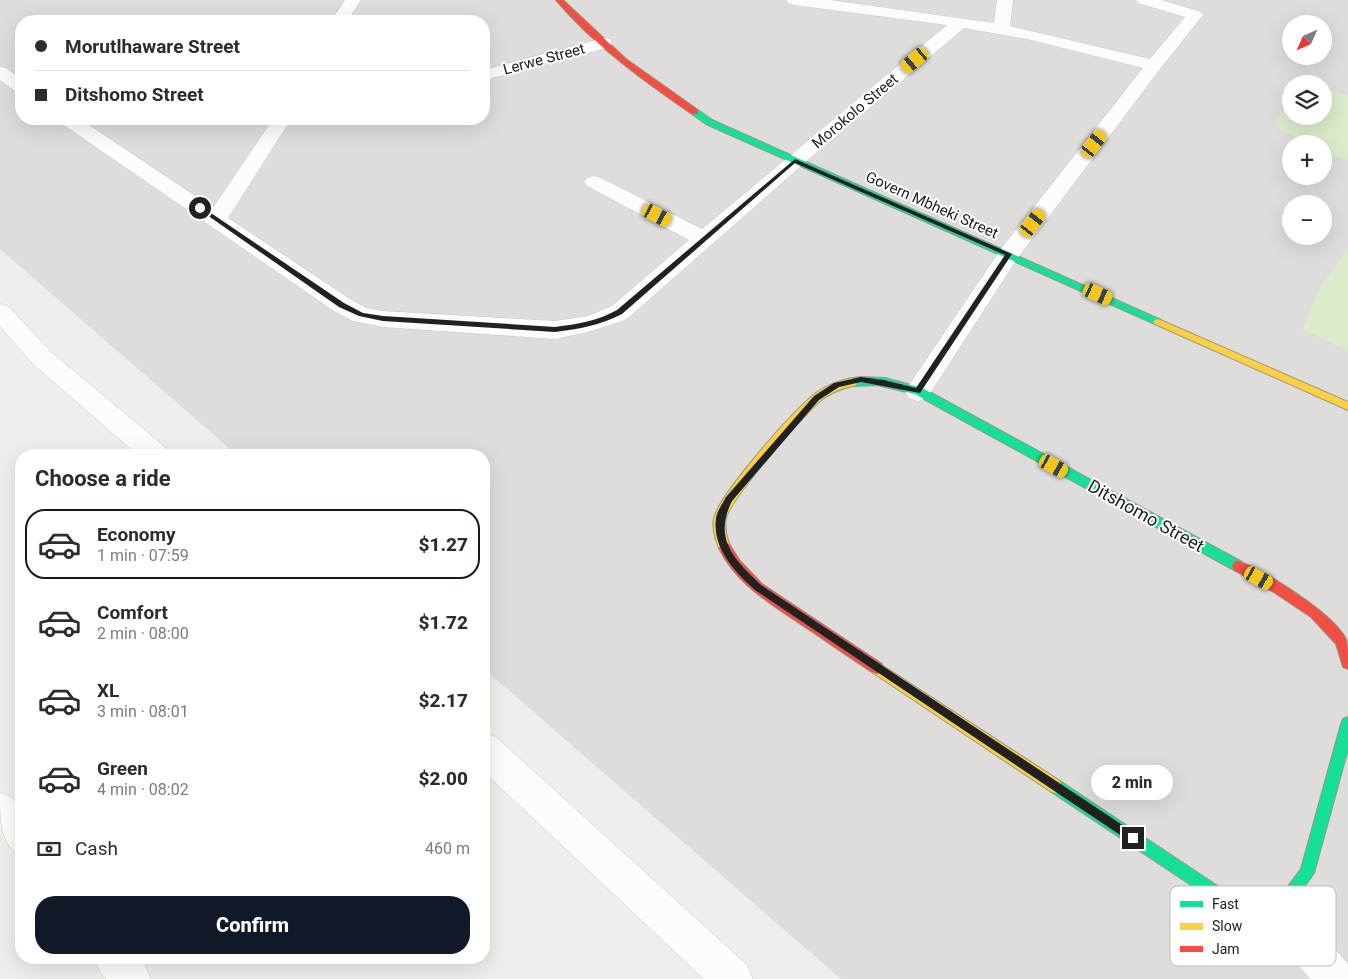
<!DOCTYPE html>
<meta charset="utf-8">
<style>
body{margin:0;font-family:Roboto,sans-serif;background:#f2f2f3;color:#2b2b33;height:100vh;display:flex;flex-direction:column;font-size:19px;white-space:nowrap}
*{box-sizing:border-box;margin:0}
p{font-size:16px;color:#7c7c81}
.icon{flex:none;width:28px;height:28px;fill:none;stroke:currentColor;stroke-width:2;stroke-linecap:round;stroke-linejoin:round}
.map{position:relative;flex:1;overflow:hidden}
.drawer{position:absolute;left:15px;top:449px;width:475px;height:515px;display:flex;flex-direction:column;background:#fff;border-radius:20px;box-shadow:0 5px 20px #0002}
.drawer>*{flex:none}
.top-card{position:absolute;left:15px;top:15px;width:475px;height:110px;border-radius:20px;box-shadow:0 5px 20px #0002;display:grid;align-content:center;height:110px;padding:0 20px;background:#fff}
.needle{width:32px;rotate:225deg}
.fabs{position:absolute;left:1282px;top:15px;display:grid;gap:10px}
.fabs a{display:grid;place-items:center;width:50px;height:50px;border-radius:50%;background:#fff;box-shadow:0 5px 20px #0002;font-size:25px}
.end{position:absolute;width:22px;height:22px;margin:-11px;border:6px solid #212121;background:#fff;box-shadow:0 0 0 2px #fff}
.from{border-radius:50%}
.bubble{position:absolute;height:35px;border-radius:18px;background:#fff;box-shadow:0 5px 20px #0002;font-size:16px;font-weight:800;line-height:35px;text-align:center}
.car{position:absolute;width:15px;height:30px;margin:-15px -8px;border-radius:6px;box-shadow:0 0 4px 1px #0007;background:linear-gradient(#f5c518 24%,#345 0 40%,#f5c518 0 76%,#345 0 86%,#f5c518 0)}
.top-card b{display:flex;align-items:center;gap:18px;height:48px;font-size:19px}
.top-card b+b{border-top:1px solid #e1e1e2}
.top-card i{width:12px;height:12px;background:#2b2b33}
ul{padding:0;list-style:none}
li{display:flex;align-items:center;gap:15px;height:70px;margin:0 10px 8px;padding:0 10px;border:2px solid transparent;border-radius:20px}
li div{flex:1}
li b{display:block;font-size:19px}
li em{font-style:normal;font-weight:800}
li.current{border-color:#111827}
li>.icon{width:45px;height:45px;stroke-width:1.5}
h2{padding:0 20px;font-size:22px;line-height:60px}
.pay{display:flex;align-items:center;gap:12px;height:55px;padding:0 20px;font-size:19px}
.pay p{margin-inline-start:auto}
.button{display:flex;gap:10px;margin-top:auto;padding:10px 20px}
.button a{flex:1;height:58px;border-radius:20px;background:#111827;color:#fff;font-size:20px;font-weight:800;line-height:58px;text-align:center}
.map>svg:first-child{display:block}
.residential{fill:#dedddb;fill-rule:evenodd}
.grass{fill:#daecca}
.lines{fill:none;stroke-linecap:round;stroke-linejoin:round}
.street-casing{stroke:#c8c8c6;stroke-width:1}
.fast-casing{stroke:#969982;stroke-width:2}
.slow-casing{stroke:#969982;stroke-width:2}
.jam-casing{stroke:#969982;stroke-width:2}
.street{fill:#fdfcfc;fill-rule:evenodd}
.fast{fill:#16e098;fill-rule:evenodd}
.slow{fill:#ffcf43;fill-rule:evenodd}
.jam{fill:#f24e42;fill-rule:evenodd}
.route{fill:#212121}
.labels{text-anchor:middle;stroke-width:4;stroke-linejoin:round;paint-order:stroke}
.far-street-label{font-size:15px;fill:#212121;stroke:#fff}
.street-label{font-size:18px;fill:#212121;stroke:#fff}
.key{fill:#fff;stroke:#bcbcbc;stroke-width:1}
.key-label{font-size:14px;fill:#212121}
</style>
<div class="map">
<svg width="1348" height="979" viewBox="0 0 1348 979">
<rect width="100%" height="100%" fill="#efeeea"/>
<path class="residential" d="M0,0H1348V979H841L484,669V455H237L0,249ZM21,21H484V119H21ZM1291,24H1324V56H1291ZM1291,84H1324V116H1291ZM1291,144H1324V176H1291ZM1291,204H1324V236H1291Z"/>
<path class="grass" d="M1324,88L1348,95V160L1324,152V144H1308L1275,126L1291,92V116H1324Z
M1348,249V351L1303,329L1321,286Z"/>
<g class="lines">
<g class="street-casing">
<path id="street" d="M345,0H361L347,21H331Z
M786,0H830L994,23L997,0H1013L1010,26L1150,59L1185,17L1138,3L1136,0H1161L1201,12L1203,15L1160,69L1017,259L927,398L918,401L909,398L905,391L1001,249L1143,68L1027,39L964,28L802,165L628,318L620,322L588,332L555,339L383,327L353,321L334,311L61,123L59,119H80L213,208L273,119H291L228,218L350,299L366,308L383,311L555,321L588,316L612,306L689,240L587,186L584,182L587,178L594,176L601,178L702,229L947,25L794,5L788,3Z
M604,38L610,39L612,43L610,47L484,80V70Z
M0,67L6,68L21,79V92L15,91L0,80Z
M0,304L8,306L51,352L165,447L169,455H138L33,364L0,326Z
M484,732L496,737L747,965L753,979H704L484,772Z
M0,792L12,798L21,809V856C0,844 0,821 0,792Z
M1273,887L1286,893L1348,964V979H1310L1260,919L1254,906L1260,893Z
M95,958H139L145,965L151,979H106L100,972Z"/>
</g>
<g class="fast-casing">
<path id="fast" d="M692,110H698L712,120L1161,320L1163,322L1158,325L1155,324L706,124L692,114Z
M860,377L885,378L922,388L1242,562L1244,566L1242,570L1238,571L1234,570L915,394L877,385L852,386L847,382L848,379Z
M1348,717V749L1314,873L1296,899L1273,914L1249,915L1209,897L1050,791L1048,786L1050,781L1055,779L1060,781L1219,887L1249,899L1271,898L1286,889L1301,869L1341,724L1343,719Z"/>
</g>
<g class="slow-casing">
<path id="slow" d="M1158,319L1348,402V410L1155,324L1153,322L1155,320Z
M852,378L857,382L856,385C844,388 834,391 824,398C805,412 731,498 726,518C724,528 727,539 731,548L729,552L725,553L721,552C716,542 712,529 714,518C720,494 795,408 816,393C827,385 839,381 852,378Z
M877,662L1060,781L1062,786L1060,791L1055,793L1050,791L872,672L871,668L872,664Z"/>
</g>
<g class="jam-casing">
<path id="jam" d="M556,0H563L626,59L698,110V114H692C644,81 594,45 556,0Z
M725,543L729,544L740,561L762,584L882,664L883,668L882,672L877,674L872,672C849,657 826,641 802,625C771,604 736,584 719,548L721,544Z
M1238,561C1265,571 1333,613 1346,639C1348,647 1348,660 1348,669L1343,667L1336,644L1311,617L1272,591L1234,570L1232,566L1234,562Z"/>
</g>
<use href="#street" class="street"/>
<use href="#fast" class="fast"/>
<use href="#slow" class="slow"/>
<use href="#jam" class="jam"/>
</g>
<path class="route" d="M795,159L1012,254L920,393L861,382L839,387L819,400L732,501C713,539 734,559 761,585L1136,834L1138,838L1136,841L1133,843L1129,841L755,590C734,571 712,548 716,518C717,511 723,503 726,497L814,396L834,383L861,377L884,380L916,388L1005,255L795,163L622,314C601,325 579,329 555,332L383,321L359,316L339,307L197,208L202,207L344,303L363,313L383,316L555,327C578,324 597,321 617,310Z"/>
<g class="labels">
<g class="far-street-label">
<text transform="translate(544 59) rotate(-15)" y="5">Lerwe Street</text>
<text transform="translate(855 111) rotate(-40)" y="5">Morokolo Street</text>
<text transform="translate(932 205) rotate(24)" y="5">Govern Mbheki Street</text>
</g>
<g class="street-label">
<text transform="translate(1146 516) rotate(29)" y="6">Ditshomo Street</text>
</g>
</g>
<rect x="1170" y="886" width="166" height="80" rx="8" class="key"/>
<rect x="1180" y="901" width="23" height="6" fill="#16e098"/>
<rect x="1180" y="923" width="23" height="7" fill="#ffcf43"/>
<rect x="1180" y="946" width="23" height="6" fill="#f24e42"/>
<g class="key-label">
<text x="1212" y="909">Fast</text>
<text x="1212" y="931">Slow</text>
<text x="1212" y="954">Jam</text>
</g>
</svg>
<div class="fabs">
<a><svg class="needle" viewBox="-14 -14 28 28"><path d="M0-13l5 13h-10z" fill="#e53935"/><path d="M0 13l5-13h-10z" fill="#7c7c81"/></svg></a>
<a><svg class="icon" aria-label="layers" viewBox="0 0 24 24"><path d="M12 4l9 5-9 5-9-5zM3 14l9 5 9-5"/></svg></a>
<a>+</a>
<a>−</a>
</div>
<i class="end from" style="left:200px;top:208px"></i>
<i class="end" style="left:1133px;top:838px"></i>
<div class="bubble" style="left:1091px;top:765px;width:82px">2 min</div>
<i class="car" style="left:915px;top:60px;rotate:230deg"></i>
<i class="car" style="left:1094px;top:144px;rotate:38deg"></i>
<i class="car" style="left:657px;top:215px;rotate:117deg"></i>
<i class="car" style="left:1033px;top:223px;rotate:38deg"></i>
<i class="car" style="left:1098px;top:294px;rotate:114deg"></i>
<i class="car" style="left:1054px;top:466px;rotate:119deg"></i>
<i class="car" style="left:1259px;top:578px;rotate:119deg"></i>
<div class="top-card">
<b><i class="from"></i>Morutlhaware Street</b>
<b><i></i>Ditshomo Street</b>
</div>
<section class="drawer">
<h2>Choose a ride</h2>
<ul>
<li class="current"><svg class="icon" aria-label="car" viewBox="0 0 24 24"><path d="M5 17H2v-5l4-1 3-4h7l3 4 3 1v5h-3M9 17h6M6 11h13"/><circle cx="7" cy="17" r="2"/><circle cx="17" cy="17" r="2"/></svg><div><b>Economy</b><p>1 min · 07:59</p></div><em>$1.27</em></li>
<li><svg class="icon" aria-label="car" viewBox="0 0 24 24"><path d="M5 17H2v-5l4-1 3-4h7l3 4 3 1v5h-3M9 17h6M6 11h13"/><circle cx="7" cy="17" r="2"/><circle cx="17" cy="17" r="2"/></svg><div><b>Comfort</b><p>2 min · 08:00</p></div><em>$1.72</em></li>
<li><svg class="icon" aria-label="car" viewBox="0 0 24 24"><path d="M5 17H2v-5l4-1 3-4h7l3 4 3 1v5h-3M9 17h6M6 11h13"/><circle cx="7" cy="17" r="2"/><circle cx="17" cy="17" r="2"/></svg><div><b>XL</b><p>3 min · 08:01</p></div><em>$2.17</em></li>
<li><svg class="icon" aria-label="car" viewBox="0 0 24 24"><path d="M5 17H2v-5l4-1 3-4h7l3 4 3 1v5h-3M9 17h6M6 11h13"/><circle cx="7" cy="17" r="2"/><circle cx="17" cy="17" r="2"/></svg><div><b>Green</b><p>4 min · 08:02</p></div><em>$2.00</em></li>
</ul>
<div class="pay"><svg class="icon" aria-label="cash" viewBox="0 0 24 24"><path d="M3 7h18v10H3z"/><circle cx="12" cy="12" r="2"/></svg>Cash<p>460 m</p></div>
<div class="button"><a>Confirm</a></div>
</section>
</div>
